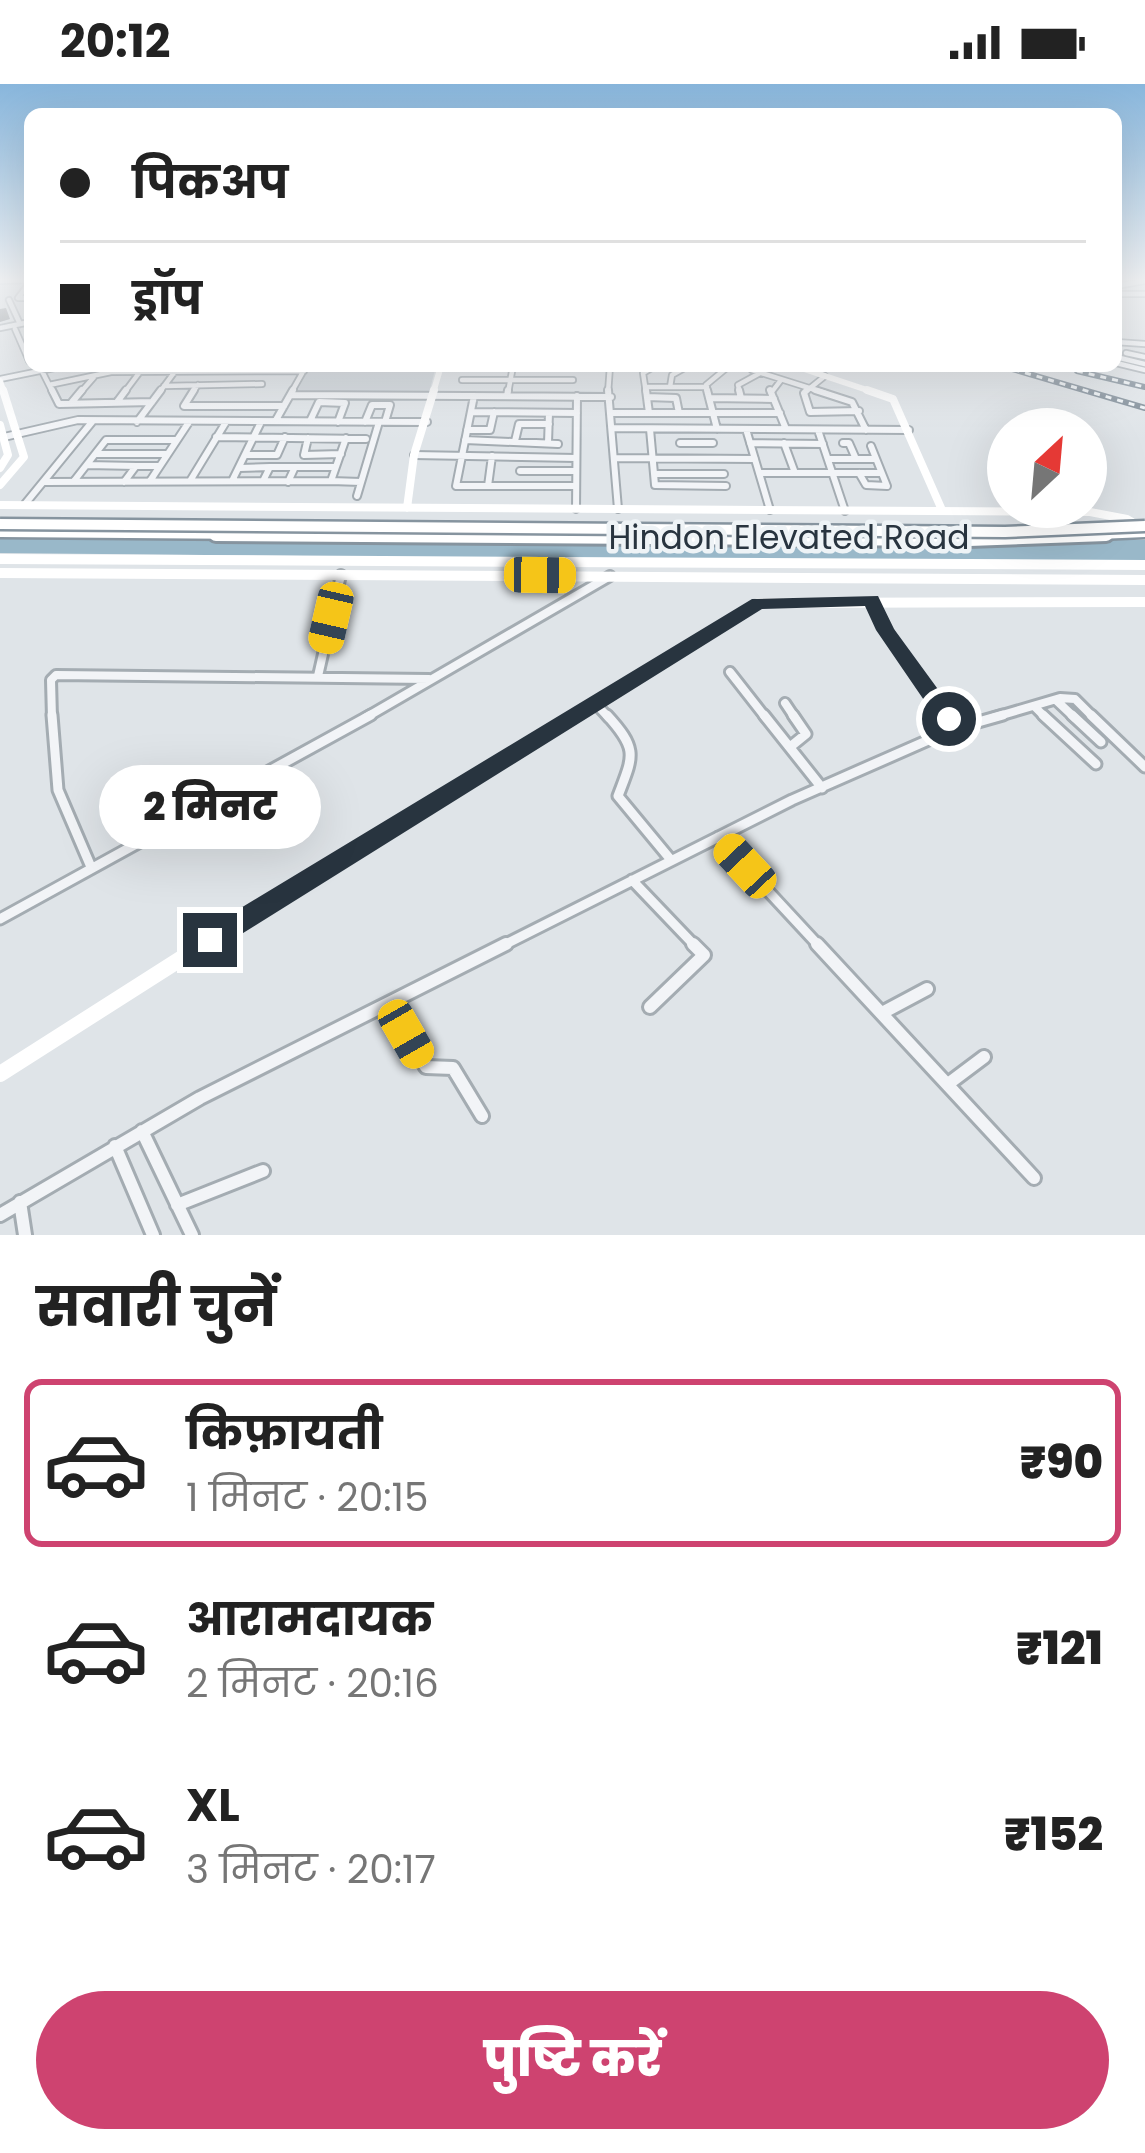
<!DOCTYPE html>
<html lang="hi">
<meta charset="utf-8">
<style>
body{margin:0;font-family:Poppins,"Noto Sans Devanagari",sans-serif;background:#f6f6f6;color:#222;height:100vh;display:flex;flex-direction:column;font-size:45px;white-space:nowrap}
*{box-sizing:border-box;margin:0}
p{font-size:39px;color:#767676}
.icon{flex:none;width:66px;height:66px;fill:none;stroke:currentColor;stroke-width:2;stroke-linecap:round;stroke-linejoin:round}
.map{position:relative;height:1151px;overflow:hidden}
.side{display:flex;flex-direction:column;background:#fff;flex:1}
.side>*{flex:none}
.guide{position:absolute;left:24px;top:24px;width:1098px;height:264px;border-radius:18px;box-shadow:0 12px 48px #0002;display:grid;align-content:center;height:264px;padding:0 36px;background:#fff}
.needle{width:78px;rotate:26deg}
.controls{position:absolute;left:987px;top:324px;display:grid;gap:24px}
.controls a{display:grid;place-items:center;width:120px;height:120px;border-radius:50%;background:#fff;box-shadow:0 12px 48px #0002;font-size:60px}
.end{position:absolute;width:54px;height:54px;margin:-27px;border:15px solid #28343f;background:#fff;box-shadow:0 0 0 6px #fff}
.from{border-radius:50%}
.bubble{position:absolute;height:84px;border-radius:42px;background:#fff;box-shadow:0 12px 48px #0002;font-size:39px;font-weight:800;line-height:84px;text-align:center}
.car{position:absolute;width:36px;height:72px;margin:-36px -18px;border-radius:15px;box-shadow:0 0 9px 3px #0007;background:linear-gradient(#f5c518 24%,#345 0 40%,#f5c518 0 76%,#345 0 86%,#f5c518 0)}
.guide b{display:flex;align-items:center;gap:42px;height:114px;font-size:45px}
.guide b+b{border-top:3px solid #e0e0e0}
.guide i{width:30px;height:30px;background:#222}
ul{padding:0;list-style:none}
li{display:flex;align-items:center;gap:36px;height:168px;margin:0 24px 18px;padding:0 12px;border:6px solid transparent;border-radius:18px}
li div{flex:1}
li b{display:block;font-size:45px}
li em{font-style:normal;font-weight:800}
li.current{border-color:#ce4370}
li>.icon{width:108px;height:108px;stroke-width:1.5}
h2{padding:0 36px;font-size:54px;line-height:144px}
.primary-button{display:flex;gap:24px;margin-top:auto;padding:24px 36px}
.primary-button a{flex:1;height:138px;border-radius:72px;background:#ce4370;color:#fff;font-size:48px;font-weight:800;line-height:138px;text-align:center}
.status{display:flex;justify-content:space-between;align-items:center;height:84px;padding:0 60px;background:#fff;direction:ltr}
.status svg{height:33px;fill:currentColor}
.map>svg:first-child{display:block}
.built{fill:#cdd4da}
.water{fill:#99b8c9}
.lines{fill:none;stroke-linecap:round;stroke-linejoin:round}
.street-far4-casing{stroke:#a4acb2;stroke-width:8}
.street-far3-casing{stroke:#a4acb2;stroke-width:10}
.street-far2-casing{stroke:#a4acb2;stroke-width:14}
.street-far1-casing{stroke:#a4acb2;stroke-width:15}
.street-casing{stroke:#a4acb2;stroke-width:18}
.highway-far1-casing{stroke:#86949f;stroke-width:15}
.highway-casing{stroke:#86949f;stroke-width:20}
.street-far4{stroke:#f2f4f7;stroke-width:4.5}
.street-far3{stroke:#f2f4f7;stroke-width:6}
.street-far2{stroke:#f2f4f7;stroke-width:8}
.street-far1{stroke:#f2f4f7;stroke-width:9}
.street{stroke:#f2f4f7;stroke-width:12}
.secondary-far4{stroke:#fff;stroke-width:6}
.secondary-far3{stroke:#fff;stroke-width:8}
.secondary-far2{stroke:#fff;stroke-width:10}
.secondary-far1{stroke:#fff;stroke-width:12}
.secondary{stroke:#fff;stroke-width:16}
.highway-far1{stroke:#fff;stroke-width:10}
.highway{stroke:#fff;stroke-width:14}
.rail-casing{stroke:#788692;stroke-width:6}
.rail{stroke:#eef3f6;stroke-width:3;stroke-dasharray:6;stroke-linecap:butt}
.highway-bridge-casing{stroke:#86949f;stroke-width:15;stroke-linecap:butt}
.highway-bridge{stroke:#fff;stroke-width:10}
.shaded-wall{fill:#7f858a}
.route{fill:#28343f}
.labels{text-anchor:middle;stroke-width:9;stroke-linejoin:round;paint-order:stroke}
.street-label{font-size:33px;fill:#28343f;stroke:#eef3f6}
</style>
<div class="status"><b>20:12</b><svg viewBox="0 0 49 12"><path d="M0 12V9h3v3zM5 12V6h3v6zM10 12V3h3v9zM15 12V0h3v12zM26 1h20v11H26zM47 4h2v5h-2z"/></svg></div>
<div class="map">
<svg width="1145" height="1151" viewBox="0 0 1145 1151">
<rect width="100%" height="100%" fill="#dfe4e8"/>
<path class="built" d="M310,282H436L428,313H294Z"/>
<path class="water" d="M0,448L1145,456V476L1002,479L0,469Z"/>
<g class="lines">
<g class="street-far4-casing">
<path id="street-far4" d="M0,197L30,196
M30,198L18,214H30
M1116,202L1145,197
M1116,210H1145
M9,216L20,240
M0,244L30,238
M15,245L29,277
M1116,258L1145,260
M1126,269L1145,273
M1120,274L1145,280
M1116,279L1145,286
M752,286L825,309
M42,287L53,309
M0,295L64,282
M462,296H573
M49,301L111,288L304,287
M164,302L262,300
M645,303H707
M670,303L672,291L688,282
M80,309L94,293
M124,309L139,289
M159,309L179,282
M192,309L198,301
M291,309L304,286
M508,309L513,282
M608,309L610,282
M646,309L643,289L655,282
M708,309L706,301L729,282
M740,309L738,301L760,289
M771,309L781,296
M804,309L825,292"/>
</g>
<g class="street-far3-casing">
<path id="street-far3" d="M52,306L59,320L152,318
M194,306L184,322H284
M608,306L618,425
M646,306L649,329
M707,306L717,345
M739,306L741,314
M770,306L786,345
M807,306L804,309L810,328L859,327
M815,306L852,318L866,346
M291,311L611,313
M474,312L456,402H575
M507,312L508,306
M647,313L676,314L679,329
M709,314L774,315
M72,318L82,306
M117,318L126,306
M471,328L577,329
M612,329H780
M276,336L293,306
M310,337L319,318L345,319L338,338
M137,338L161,306
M365,338L372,321H390L385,338
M613,344L909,346
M650,345L655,401L726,402
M746,345L770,426
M467,346H490L494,328
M818,346L845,427
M4,353L78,336L427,338
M216,353L366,355
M308,354L304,371L341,370
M465,356L558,360
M515,357L519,340H549
M548,359L549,329
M680,359H713
M750,359L823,360
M784,359L795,389
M843,359H849L856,375
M97,370H166
M246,371H277L285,353
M414,371L576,374
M615,374L755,375
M828,375H875
M87,381L136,382
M270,383H295
M240,384L270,383L263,397
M520,387H575
M759,389H881
M859,389L866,401L887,402L871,362
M655,390H724
M74,397L106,356H177
M150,397L189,338
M190,397L226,338
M232,397L261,338
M331,397L361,398
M43,398L331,397L346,354
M124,398L136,382H158
M288,398L295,383H335
M488,402L492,372
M357,412L379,338
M25,420L92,338
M576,425L577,312"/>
</g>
<g class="street-far2-casing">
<path id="street-far2" d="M873,520L892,556L948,634
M730,588L766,634
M318,592L341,491
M1057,617L1075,634
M785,619L795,634
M596,620L609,634
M1035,623L1046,634
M52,634L51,596L56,591L429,595
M365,634L610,492
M992,634L1060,614L1075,615L1094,634"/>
</g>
<g class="street-far1-casing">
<path id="street-far1" d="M52,631L58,706L91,783
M607,631C639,666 633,672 618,712L671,776
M764,631L822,704
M1043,631L1096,680
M1072,631L1101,658
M1091,631L1145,683
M950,646L1003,631
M790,663L806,650L793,631
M718,753L820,863
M632,796L696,863
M0,835L371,631
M500,863L792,716L949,647L946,631"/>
</g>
<g class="street-casing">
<path id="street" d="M817,860L1034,1094
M389,920L426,983L453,984L482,1032
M650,923L704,871L693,860
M882,929L927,905
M948,1000L984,973
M142,1047L192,1151
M115,1062L153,1151
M20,1118L25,1151
M177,1121L263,1087
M0,1131L200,1014L506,860"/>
</g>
<g class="highway-far1-casing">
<path id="highway-far1" d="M0,448L631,453
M1030,453L1145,448"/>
</g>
<g class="highway-casing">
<path id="highway" d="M216,450L969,455L1106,450"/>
</g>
<use href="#street-far4" class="street-far4"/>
<use href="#street-far3" class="street-far3"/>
<use href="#street-far2" class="street-far2"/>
<use href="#street-far1" class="street-far1"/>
<use href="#street" class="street"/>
<path class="secondary-far4" d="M795,282L876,309
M0,297L4,309
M433,309L441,282"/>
<path class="secondary-far3" d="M867,306L893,315L942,426
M0,341L8,371L0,384
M0,401L24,373L3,306
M0,421L1090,428L1127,435L1142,444
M407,424L414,371L434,306"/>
<path class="secondary-far2" d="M0,475L1145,481
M0,489L1145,496
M572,634L758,519L1145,518"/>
<path class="secondary-far1" d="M199,863L576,631"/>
<path class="secondary" d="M0,990L204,860"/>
<use href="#highway-far1" class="highway-far1"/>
<use href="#highway" class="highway"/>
<g class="rail-casing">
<path id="rail" d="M1002,282L1145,324
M1077,287L1145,303"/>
</g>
<use href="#rail" class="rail"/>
<g class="highway-bridge-casing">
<path id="highway-bridge" d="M0,440L1005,448L1145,442"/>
</g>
<use href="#highway-bridge" class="highway-bridge"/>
</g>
<path class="shaded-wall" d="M6,224L10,235L0,238V225Z"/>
<linearGradient id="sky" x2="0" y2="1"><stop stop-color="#88b6dc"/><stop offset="0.55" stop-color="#f1f3f5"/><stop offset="1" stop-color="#f1f3f5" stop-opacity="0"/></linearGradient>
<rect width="1145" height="356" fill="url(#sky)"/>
<path class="route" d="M878,512L894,545L956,630V641H941L876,546L865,522L762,525L219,864H201L197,856L201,848L752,515Z"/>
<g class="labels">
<g class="street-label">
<text x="789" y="465">Hindon Elevated Road</text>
</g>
</g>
</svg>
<div class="controls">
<a><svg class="needle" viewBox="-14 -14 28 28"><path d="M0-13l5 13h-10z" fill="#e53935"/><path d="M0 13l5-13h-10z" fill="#767676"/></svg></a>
</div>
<i class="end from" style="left:949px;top:635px"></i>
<i class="end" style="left:210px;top:856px"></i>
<div class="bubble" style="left:99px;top:681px;width:222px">2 मिनट</div>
<i class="car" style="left:540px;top:491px;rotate:91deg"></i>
<i class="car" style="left:331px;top:534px;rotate:193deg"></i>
<i class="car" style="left:745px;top:782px;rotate:317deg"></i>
<i class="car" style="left:406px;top:950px;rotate:150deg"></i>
<div class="guide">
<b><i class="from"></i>पिकअप</b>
<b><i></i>ड्रॉप</b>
</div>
</div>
<section class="side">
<h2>सवारी चुनें</h2>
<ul>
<li class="current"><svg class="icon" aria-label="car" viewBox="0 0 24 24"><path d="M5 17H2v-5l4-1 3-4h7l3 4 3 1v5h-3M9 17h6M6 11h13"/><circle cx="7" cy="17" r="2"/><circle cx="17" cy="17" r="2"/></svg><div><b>किफ़ायती</b><p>1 मिनट · 20:15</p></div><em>₹90</em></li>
<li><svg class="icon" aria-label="car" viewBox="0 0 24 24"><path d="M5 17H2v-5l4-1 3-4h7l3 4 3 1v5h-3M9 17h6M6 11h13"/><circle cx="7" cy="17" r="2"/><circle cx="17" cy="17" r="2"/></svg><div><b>आरामदायक</b><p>2 मिनट · 20:16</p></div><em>₹121</em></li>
<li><svg class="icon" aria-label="car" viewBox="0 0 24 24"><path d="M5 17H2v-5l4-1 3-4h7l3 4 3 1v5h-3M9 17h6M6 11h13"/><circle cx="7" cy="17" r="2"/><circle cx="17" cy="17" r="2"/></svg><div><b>XL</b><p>3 मिनट · 20:17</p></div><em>₹152</em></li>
</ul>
<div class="primary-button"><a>पुष्टि करें</a></div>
</section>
